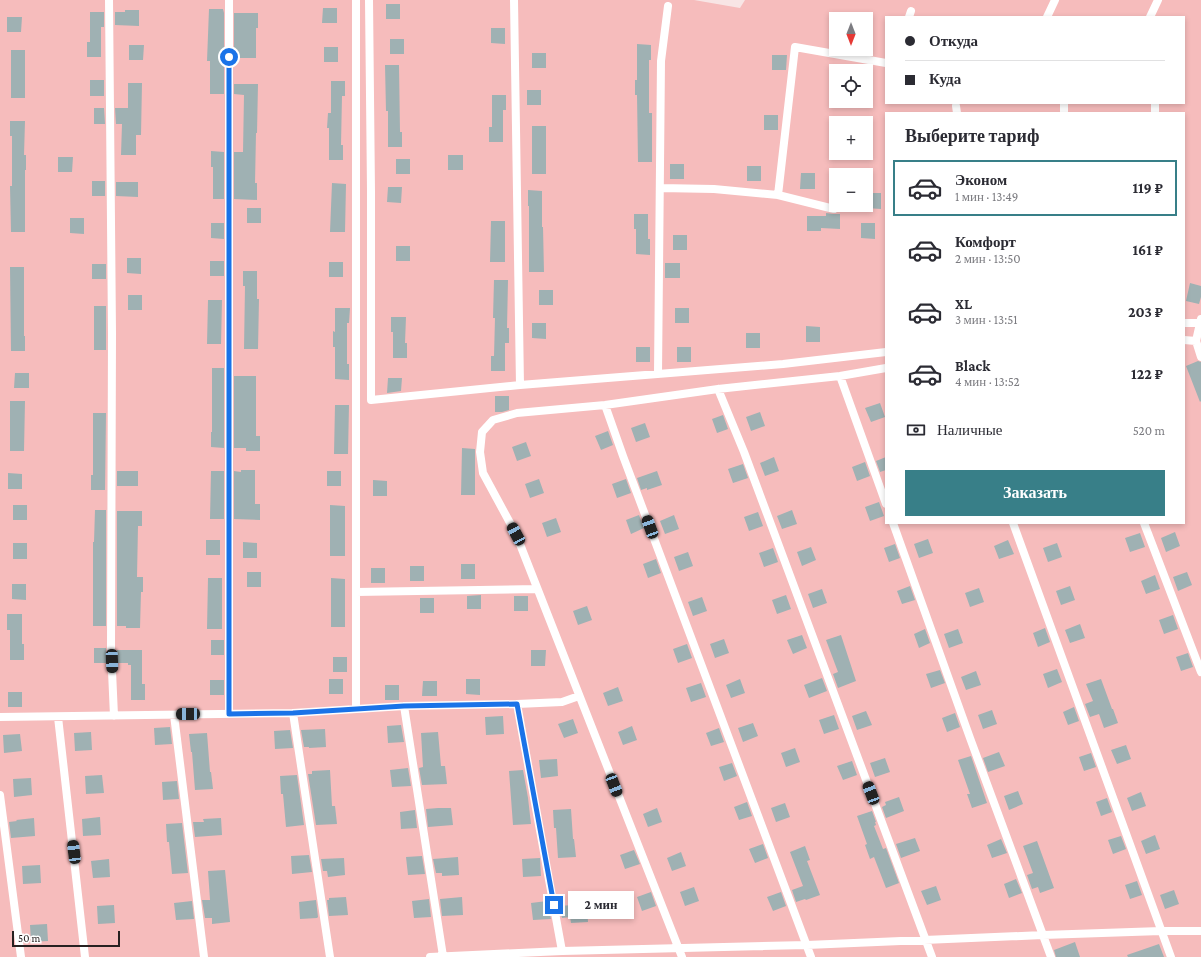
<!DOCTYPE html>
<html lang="ru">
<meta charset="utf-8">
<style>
body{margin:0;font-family:"Crimson Pro",serif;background:#f2f2f3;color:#2b2b33;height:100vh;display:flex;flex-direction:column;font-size:15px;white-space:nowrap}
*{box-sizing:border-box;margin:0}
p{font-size:13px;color:#7c7c81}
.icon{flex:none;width:22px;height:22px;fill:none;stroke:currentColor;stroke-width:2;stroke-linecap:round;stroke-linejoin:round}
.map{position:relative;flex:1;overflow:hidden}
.details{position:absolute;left:885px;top:112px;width:300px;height:412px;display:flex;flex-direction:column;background:#fff;border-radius:0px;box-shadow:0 2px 6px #0003}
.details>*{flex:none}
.banner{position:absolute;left:885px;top:16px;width:300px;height:88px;border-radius:0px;box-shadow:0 2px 6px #0003;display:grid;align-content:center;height:88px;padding:0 20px;background:#fff}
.needle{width:26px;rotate:180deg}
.tools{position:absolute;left:829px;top:12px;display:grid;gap:8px}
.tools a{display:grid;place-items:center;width:44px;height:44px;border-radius:0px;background:#fff;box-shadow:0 2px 6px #0003;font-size:20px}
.scale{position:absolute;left:12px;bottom:10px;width:108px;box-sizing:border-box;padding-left:4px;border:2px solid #272121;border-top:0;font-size:11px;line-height:14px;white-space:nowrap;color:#272121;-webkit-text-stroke:3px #fff;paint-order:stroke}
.end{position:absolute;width:18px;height:18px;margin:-9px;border:5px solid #1a73e8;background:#fff;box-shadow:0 0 0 2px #fff}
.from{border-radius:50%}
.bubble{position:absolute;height:28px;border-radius:0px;background:#fff;box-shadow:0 2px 6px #0003;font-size:13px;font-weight:700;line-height:28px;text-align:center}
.car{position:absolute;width:12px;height:24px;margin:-12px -6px;border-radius:5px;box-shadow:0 0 3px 1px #0007;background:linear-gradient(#222 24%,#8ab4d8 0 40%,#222 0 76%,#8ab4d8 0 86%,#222 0)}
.banner b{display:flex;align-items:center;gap:14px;height:38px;font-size:15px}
.banner b+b{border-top:1px solid #e1e1e2}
.banner i{width:10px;height:10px;background:#2b2b33}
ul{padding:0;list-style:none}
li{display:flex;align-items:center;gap:12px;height:56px;margin:0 8px 6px;padding:0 12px;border:2px solid transparent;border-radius:0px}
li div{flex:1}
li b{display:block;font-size:15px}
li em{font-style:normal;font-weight:700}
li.selected{border-color:#387f88}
li>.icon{width:36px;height:36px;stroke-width:1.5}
h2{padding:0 20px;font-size:18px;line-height:48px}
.pay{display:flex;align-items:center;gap:10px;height:44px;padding:0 20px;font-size:15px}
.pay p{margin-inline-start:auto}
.button{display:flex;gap:8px;margin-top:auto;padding:8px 20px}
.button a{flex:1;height:46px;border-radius:0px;background:#387f88;color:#fff;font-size:16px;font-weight:700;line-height:46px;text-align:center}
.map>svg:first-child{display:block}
.green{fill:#f6bcbc;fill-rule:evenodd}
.building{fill:#9fb1b3}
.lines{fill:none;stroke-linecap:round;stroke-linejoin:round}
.service{stroke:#fff;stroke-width:8}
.route{stroke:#1a73e8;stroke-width:5}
</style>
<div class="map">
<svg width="1201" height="957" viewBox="0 0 1201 957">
<rect width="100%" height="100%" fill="#f8e5e5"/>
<path class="green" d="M0,0H694L740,8L745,0H1201V957H0ZM886,17H1184V103H886ZM836,19H866V49H836ZM836,71H866V101H836ZM886,113H1184V523H886ZM836,123H866V153H836ZM836,175H866V205H836Z"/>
<path class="building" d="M386,4H400V19H386Z
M323,8H337V23H322Z
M209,9H223L224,13V94H210V61H207Z
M125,10H139V26L115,25V12H125Z
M90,12H104V27H101V57H87V42H90Z
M234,13H258V28H256V58H234Z
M7,17H22L21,32H7Z
M491,28H505V44L491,43Z
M390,39H404V54H390Z
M637,44L651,45V60H649V113H652V162H638L637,95H635V80H637Z
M129,45H144L143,60H129Z
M324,47H338V62H324Z
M11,50H25V98H11Z
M532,53H546V68H532Z
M772,55H787L786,70H772Z
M385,65H399L400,132H402V147H388V111H386Z
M90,80H104V96H90Z
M331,81H345V96H342L341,145H343V160H329V128H327L328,113H331Z
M128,83H142L141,135H136V155H121L122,124H116L115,108H128Z
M234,84H258L257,133H256L255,183H257V200L234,199V152H243L244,95L234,94Z
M527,90H541V105H527Z
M492,95H506V110H503V142H489V127H492Z
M94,108H104L105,124H94Z
M764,115H778V130H764Z
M10,121H25L24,155H26V170H25V232H11L10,186H12V136H10Z
M532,126H546V174H532Z
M211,151L224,152V199H213V167H211Z
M448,155H463V170H448Z
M58,157H73L72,172H58Z
M396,159H410V174H396Z
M670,164H684V179H670Z
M747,166H761V181H747Z
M801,173H815V189H800Z
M92,181H105V196H92Z
M116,182H138V197L116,196Z
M332,183L346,184L345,232H330Z
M388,187H402L401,203L387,202Z
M528,190L542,191V227H543L544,272H529V206H528Z
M866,193H881V209L866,208Z
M247,208H261V223H247Z
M826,213L833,214H840V229L821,228V231H807V216H826Z
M634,214H648V239H650V255L636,254V229H634Z
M70,218H84V234L70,233Z
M491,221H505V262H490Z
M211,223H224V239L211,238Z
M861,223H875V239L861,238Z
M673,235H687V250H673Z
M396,246H410V261H396Z
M127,258H141V274L127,273Z
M210,261H224V276H210Z
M329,262H343V277H329Z
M665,263H680V278H665Z
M92,264H106V279H92Z
M10,267H24V336H25V351H11Z
M243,271H257V299H259L258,349H244L245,286H243Z
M494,280H508L507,328H509V343H505V371H491V356H494L495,318H493Z
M1190,283L1201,286V297L1199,304L1186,301Z
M539,290H553V305H539Z
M128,295H142V310H128Z
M208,300H222L221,344H207Z
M94,306H106V350H94Z
M335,308H350L349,323H347V364H349V380L335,379V347H333V331L335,332Z
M675,308H689V323H675Z
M391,317H406L405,343H407V358H393V332H391Z
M532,323H546V339L532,338Z
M806,326L820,327V342H806Z
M746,333H760V348H746Z
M636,347H650V362H636Z
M677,347H691V362H677Z
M1198,361L1201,362V401L1200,402L1186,366Z
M212,368H224V448L211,447V432H212Z
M15,373H29V388H14Z
M234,376H256V436H260V451H246V448H234Z
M388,378H402L401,391L387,393Z
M495,396H509V410L502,412H495Z
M10,401H25L24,451H10Z
M880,403L885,417L871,422L865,408Z
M335,405H349L348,454H334Z
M760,412L765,426L751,431L746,417Z
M93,413H106L105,490H91V475H93Z
M723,415L728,429L717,433L712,419Z
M645,423L650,437L636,442L631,428Z
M608,431L613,445L601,450L595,436Z
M526,442L531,456L517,461L512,447Z
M462,448L475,449V495H461Z
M774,457L779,471L765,476L760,463Z
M886,457V470L880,472L876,461Z
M865,462L870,476L857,481L852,467Z
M743,464L748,478L733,483L728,469Z
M241,470H255V504H260V520L234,519V471L241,472Z
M117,471H138V486H117Z
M211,471H224V519H210Z
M327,471H341V486H327Z
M657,471L662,485L647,490V488L641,490L637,478Z
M8,473L22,474V489H8Z
M539,479L544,493L530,498L525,484Z
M626,479L631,493L617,498L612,484Z
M373,480L387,481V496H373Z
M879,502L884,516L870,521L865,507Z
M13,505H27V520H13Z
M330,505L345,506V556H330Z
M95,510H106V626H93V542H94Z
M792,510L797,524L782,529L777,516Z
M117,511H142V526H138L137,577H143V592H141L140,628H126V626H117Z
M758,512L763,526L749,531L744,517Z
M639,515L644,528L631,534L626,520Z
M674,515L679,529L665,534L660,521Z
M556,518L561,532L547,537L542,523Z
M1175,532L1180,546L1166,552L1161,538Z
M1140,533L1145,547L1130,552L1125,538Z
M928,539L933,553L919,558L914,544Z
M206,540H220V555H206Z
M1008,540L1014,554L999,559L994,546Z
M243,542L257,543V558H243Z
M13,543H27V559H13Z
M1057,543L1062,557L1048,562L1043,548Z
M895,544L900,558L889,562L884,548Z
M811,547L816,560L802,566L797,552Z
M773,548L778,562L764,567L759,553Z
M688,552L693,566L679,571L674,557Z
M656,559L661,573L648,578L643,564Z
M461,564H475V579H461Z
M410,566H424V581H410Z
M371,568H385V583H371Z
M247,572H261V587H247Z
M1187,572L1192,585L1178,591L1173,577Z
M1155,575L1160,589L1146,594L1141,581Z
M208,578H222V629H207Z
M331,578L345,579V627H331Z
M12,584H26V600L12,599Z
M910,586L915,600L902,604L897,591Z
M1070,586L1075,600L1061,605L1056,591Z
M979,588L984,602L970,607L965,593Z
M822,589L827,603L813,608L808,594Z
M481,595V609H467V596Z
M786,595L791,609L777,614L772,600Z
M514,596H528V611H514Z
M702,597L707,611L693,616L688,602Z
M420,598H434V613H420Z
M587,606L592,620L578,625L573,611Z
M7,614H22V644H24V660H10V630H7Z
M1173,615L1178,629L1164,634L1159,620Z
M1080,624L1085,638L1070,643L1065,630Z
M1045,628L1050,642L1038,647L1033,633Z
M925,629L930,643L919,648L914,634Z
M958,629L963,643L949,648L944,634Z
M802,635L807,648L793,654L787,640Z
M841,635L856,681L838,688L833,674L838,672L826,640Z
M724,639L729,653L715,658L710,644Z
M211,640H224V655H211Z
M687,644L692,658L678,663L673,649Z
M94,648H106V663H94Z
M117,650H142V684H145V700H131V665H128V663H117Z
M531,650H546L545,666H531Z
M1188,653L1193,667L1181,671L1176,657Z
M333,657H347V672H333Z
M1057,669L1062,682L1048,688L1043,674Z
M940,670L945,683L931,688L926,674Z
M976,671L981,685L966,690L961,677Z
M822,678L827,691L809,698L804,685Z
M329,679H343V694H329Z
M466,679H480V695L466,694Z
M740,679L745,693L731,698L726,685Z
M1101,679L1112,709H1113L1118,723L1104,728L1099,714L1090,717L1085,704L1093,701L1086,684Z
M210,680H224V695H210Z
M423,681H437V696H422Z
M701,683L706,697L691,702L686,688Z
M385,685H399V700H385Z
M618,687L623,701L608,706L603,693Z
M8,692H22V707H8Z
M1074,707L1079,721L1068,725L1063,712Z
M992,710L997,724L983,729L978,715Z
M866,711L872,725L857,730L852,716Z
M955,713L960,727L947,732L942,718Z
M834,715L839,729L824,734L819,720Z
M503,716L504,734L486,735L485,717Z
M573,719L578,733L564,738L558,724Z
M753,723L758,736L743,742L738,728Z
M401,725L404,742L388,743L387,726Z
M632,726L637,740L623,745L618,732Z
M170,727L172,744L155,745L154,728Z
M719,728L724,742L711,746L706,733Z
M325,729L326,747L309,748V747H304L301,730Z
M290,730L293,748L275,749L274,731Z
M91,732L92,750L75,751L74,733Z
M438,732L441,766H445L447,784L422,785L419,768L423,767L421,733Z
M207,733L210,772H211L213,789L195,790L192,752H191L189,734Z
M20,734L22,751L4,753L3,735Z
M1126,745L1131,759L1117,764L1111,750Z
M795,748L800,762L786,767L781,753Z
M999,752L1005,766L988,772L983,758Z
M1091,753L1096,767L1084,771L1079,757Z
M971,756L987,803L972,808L967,794H970L958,760Z
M885,758L890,772L875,777L870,763Z
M557,759L558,776L541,778L539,760Z
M852,761L857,775L843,780L837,766Z
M732,763L737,776L724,781L719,767Z
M408,768L411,786L392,787L390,770Z
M330,770L332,806H335L337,824L316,825L308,774H312V771Z
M523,770L528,798L531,824L513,825L509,771Z
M102,775L104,793L86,794L85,776Z
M297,775L304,825L286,827L283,794H281L280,776Z
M31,778L32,795L14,797L13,779Z
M177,781L179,799L163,800L162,782Z
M1018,791L1023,804L1009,810L1004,796Z
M1141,792L1146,806L1132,811L1127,798Z
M899,797L904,811L886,818L882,807L886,805L885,802Z
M1107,798L1112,812L1101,816L1096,802Z
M747,802L752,816L739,820L734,807Z
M785,803L790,817L776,822L771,808Z
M438,808H451L453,825L428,827L426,809Z
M657,808L662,822L648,827L643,814Z
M571,809L573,839H574L576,857L558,858L556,828H554L553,810Z
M415,810L417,828L401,829L400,812Z
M872,811L876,822H875L876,825L874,826L883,849L886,848L899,883L886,888L874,857L870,859L865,845L867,844L857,816Z
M100,817L101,835L83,836L82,819Z
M34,818L35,836L11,838L9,822L17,821L16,820Z
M221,818L222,835L195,837L193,822H204L203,819Z
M182,823L188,873L172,874L169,842H167L166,824Z
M1155,835L1160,849L1146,854L1141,841Z
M1121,836L1126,849L1113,854L1108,840Z
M915,838L920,851L901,858L896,844Z
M1001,839L1007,853L992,858L987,845Z
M1037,841L1054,888L1040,893L1038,887L1032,889L1027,875L1033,873L1023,846Z
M763,844L768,858L755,863L749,849Z
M805,846L810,860L807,861L820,895L806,900L805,899L796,902L792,890L803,886L790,852Z
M634,850L640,864L625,869L620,855Z
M681,852L686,866L672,871L667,858Z
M309,855L312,872L292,874L291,856Z
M422,856L425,874L408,875L406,857Z
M458,857L459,875L442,876V873H436L433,859Z
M344,858L345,875L328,877L327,871H323L321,859Z
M540,858L541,876L523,877L522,859Z
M109,859L110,877L93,878L91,861Z
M40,865L41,883L23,884L22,866Z
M225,870L230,922L212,924V918H205L202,900H210L208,871Z
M1016,879L1022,893L1009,898L1004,884Z
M1137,881L1142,895L1130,899L1125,885Z
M936,886L941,900L927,905L921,891Z
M694,887L699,901L685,906L680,892Z
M1174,890L1179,904L1165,909L1160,895Z
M651,892L656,906L642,911L637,897Z
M781,892L786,906L773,911L767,897Z
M346,897L348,915L329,916L327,900H329V898Z
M462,897L463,915L442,916L440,899Z
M429,899L431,917L414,918L412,901Z
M316,900L318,917L317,918L300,919L299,902Z
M192,901L194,919L176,920L174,903Z
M547,901L551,919L533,920L531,903Z
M587,904L588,922L571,923L570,917L562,918L559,906Z
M114,905L115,923L98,924L97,906Z
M47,924L48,941L31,942L30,925Z
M1075,942L1080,957H1056L1054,950Z
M1159,944L1164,957H1128L1127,955Z"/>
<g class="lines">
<path class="service" d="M109,0L112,333L111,648L114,716
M229,0V714
M369,0L371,191V400L520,385L783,364L886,352
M514,0L520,385
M909,17L911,11
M1047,17L1055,0
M1150,17L1158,0
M1064,103V113
M956,106L957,113
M1155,113V103
M660,188L714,189L778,195L834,209
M778,195L795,47L886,63
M1201,319L1196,341L1201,357
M1184,323H1201
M1184,340L1196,341
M658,374L661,61L668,6
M840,376L886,504
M718,389L744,452L932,957
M605,405L623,456L811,957
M893,523L970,738L1051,957
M1013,523L1171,957
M1144,523L1201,672
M356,592L537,589
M517,704L562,951
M404,706L443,956
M356,709V0
M293,713L330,957
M174,715L204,957
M0,717L293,713L404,706L517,704L562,702L579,696
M58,717L85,957
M0,795L21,957
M430,957L562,951L807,945L1043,935L1161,931H1201
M682,957L516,534L483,473L480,452L482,432L493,420L517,413L605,405L718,389L840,376L886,368"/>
</g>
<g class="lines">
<path class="route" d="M229,57V714L293,713L404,706L517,704L554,905"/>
</g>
</svg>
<div class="tools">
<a><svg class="needle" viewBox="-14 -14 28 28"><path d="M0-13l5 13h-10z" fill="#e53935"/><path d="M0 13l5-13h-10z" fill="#7c7c81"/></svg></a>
<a><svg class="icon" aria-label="locate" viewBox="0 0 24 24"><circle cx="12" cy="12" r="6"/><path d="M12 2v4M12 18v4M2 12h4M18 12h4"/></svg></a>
<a>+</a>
<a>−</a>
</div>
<div class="scale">50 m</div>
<i class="end from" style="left:229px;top:57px"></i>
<i class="end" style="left:554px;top:905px"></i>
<div class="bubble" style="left:568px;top:891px;width:66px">2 мин</div>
<i class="car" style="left:650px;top:527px;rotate:340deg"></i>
<i class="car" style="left:516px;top:534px;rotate:332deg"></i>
<i class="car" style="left:112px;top:661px;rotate:178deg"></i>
<i class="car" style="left:188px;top:714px;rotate:269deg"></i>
<i class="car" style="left:614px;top:785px;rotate:159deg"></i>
<i class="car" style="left:871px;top:793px;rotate:339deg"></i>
<i class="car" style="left:74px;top:852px;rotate:353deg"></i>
<div class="banner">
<b><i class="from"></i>Откуда</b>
<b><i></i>Куда</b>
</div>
<section class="details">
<h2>Выберите тариф</h2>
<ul>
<li class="selected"><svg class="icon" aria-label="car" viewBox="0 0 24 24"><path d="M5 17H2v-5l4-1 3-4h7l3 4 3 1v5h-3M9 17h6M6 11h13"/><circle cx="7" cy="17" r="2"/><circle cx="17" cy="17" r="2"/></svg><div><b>Эконом</b><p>1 мин · 13:49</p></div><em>119 ₽</em></li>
<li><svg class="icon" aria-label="car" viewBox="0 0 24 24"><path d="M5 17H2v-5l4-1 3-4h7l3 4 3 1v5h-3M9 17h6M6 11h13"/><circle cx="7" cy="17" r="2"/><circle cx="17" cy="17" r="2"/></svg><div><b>Комфорт</b><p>2 мин · 13:50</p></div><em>161 ₽</em></li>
<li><svg class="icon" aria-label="car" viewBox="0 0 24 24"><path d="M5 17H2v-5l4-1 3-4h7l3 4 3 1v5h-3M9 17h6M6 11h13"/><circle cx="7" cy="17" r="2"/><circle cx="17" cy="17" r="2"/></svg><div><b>XL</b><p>3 мин · 13:51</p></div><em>203 ₽</em></li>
<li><svg class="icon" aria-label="car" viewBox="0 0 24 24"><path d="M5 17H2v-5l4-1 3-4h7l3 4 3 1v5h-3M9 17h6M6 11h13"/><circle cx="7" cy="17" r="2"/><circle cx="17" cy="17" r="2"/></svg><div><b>Black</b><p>4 мин · 13:52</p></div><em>122 ₽</em></li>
</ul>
<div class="pay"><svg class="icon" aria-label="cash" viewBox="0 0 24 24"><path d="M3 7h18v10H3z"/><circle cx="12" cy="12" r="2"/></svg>Наличные<p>520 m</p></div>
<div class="button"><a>Заказать</a></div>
</section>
</div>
